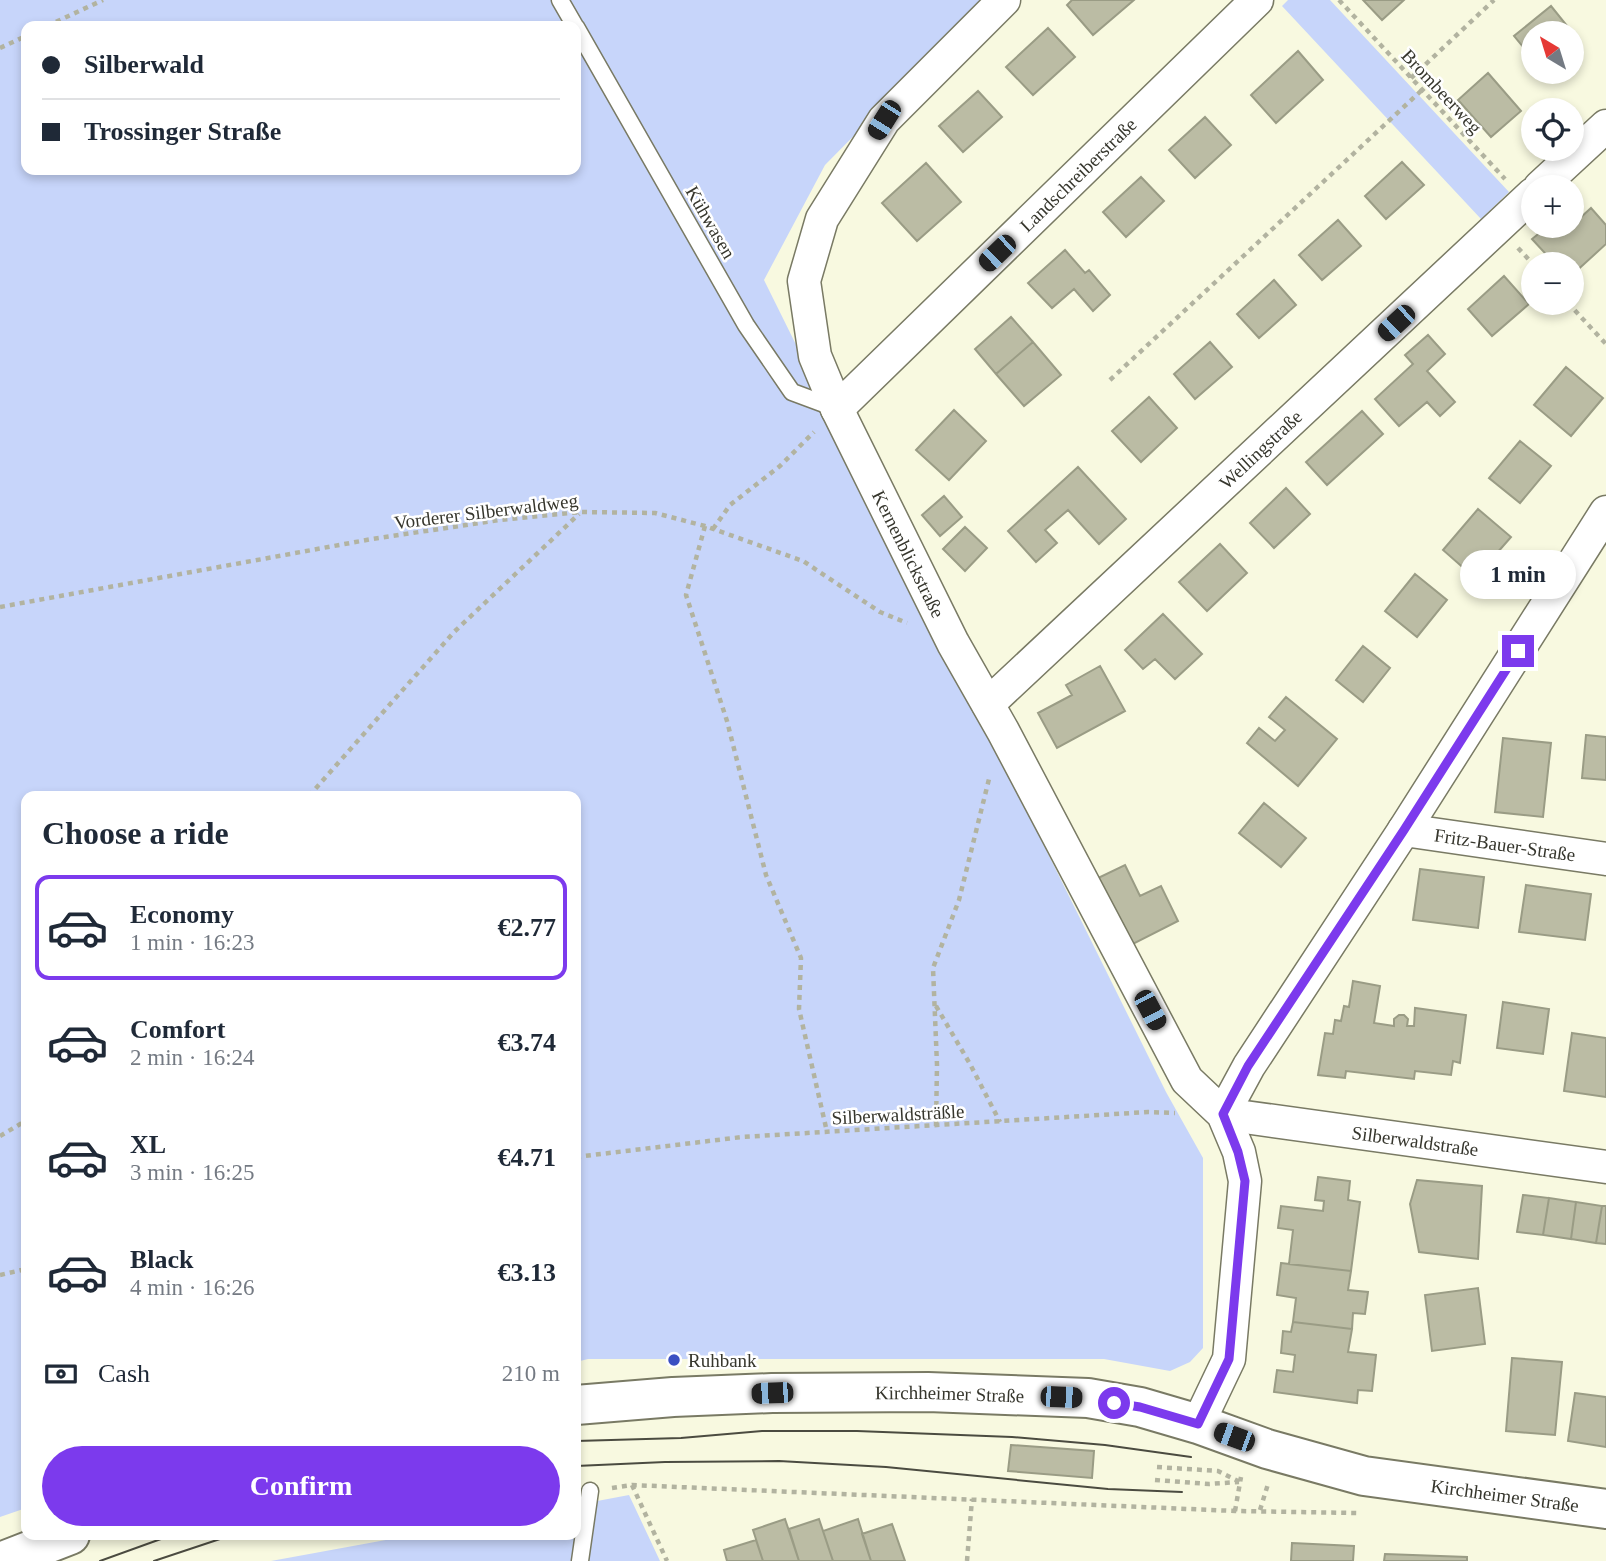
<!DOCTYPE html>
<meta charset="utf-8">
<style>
body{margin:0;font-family:Georgia,serif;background:#f2f2f3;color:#1f2937;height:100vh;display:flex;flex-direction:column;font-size:26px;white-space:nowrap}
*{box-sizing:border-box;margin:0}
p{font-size:23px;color:#747a83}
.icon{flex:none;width:38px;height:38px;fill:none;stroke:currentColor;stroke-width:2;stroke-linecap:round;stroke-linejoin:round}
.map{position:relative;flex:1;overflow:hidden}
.side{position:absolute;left:21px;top:791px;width:560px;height:749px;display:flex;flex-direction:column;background:#fff;border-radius:14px;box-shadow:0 4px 10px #0003}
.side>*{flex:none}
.banner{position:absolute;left:21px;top:21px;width:560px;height:154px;border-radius:14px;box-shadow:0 4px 10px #0003;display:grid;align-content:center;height:154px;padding:0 21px;background:#fff}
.needle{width:46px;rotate:322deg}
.tools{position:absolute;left:1521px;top:21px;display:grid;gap:14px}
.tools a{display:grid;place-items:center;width:63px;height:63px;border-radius:50%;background:#fff;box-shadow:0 4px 10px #0003;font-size:35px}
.end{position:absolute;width:32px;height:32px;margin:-16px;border:9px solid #7c3aed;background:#fff;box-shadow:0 0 0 4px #fff}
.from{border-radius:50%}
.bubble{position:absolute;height:49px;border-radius:24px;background:#fff;box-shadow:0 4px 10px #0003;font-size:23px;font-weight:700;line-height:49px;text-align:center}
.car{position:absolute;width:21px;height:42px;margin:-21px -10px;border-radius:9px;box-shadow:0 0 5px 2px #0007;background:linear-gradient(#222 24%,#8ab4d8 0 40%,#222 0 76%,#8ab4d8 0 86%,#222 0)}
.banner b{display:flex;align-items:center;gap:24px;height:66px;font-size:26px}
.banner b+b{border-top:2px solid #e0e1e3}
.banner i{width:18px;height:18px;background:#1f2937}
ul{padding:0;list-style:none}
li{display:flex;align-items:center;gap:21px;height:105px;margin:0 14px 10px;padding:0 7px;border:4px solid transparent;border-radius:14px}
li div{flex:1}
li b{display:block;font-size:26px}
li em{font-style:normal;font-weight:700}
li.on{border-color:#7c3aed}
li>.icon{width:63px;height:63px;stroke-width:1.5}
h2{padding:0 21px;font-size:32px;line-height:84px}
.pay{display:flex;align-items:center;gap:18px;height:77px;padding:0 21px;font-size:26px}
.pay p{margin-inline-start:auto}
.primary-button{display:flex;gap:14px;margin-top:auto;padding:14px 21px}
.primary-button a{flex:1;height:80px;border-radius:42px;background:#7c3aed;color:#fff;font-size:28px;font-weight:700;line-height:80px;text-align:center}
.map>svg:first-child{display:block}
.green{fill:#c7d5fa;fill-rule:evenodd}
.building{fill:#bbbca4;stroke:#9a9c85;stroke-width:2}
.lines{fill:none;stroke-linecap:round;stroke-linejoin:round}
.lane-casing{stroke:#797a64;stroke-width:19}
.street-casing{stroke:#797a64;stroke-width:35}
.secondary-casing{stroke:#797a64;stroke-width:42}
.path{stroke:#b2b3a0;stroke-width:4.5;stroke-dasharray:5 5;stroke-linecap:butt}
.lane{stroke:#fff;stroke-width:16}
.street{stroke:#fff;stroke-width:32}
.secondary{stroke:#fff;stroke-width:38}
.tram{stroke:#4b4b40;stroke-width:2}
.route{stroke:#7c3aed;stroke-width:9}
.poi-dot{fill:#3a4fc2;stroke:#fff;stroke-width:2.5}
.labels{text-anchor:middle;stroke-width:5;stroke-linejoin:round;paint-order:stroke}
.street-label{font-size:19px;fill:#36362d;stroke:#fff}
.poi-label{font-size:19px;fill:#36362d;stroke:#fff;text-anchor:start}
</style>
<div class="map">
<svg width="1606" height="1561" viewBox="0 0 1606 1561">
<rect width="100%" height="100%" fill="#f8f9e0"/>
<path class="green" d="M0,0H988L825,165L764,280L1166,1092L1203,1158V1348L1190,1362L1170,1371L1104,1359H588L576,1362V796H26V1508L0,1517ZM26,26H576V170H26Z
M1288,0H1330L1509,192L1481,219L1282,6Z
M629,1495L660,1561H271L413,1535H576V1505Z"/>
<path class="building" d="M1072,0H1134L1093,35L1067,5Z
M1363,0H1404L1382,20Z
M1551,6L1572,32L1533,33V59L1514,36Z
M1048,28L1075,57L1033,95L1006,67Z
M1298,51L1323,80L1276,123L1251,95Z
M1488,73L1521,111L1491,137L1458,100Z
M978,91L1002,117L963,152L939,126Z
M1205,117L1231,145L1195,178L1169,150Z
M1402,162L1424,185L1386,219L1365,196Z
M926,163L961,202L917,241L882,203Z
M1141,177L1164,201L1126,237L1103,212Z
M1591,208L1606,225V244L1572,275V264H1555L1532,239L1548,226H1565L1568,229Z
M1338,220L1361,246L1322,280L1299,255Z
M1065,250L1085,273L1089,270L1110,295L1093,311L1074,289L1052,308L1028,283Z
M1504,276L1529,304L1492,336L1468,309Z
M1274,280L1296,305L1259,338L1237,314Z
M1011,317L1033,342L996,374L975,349Z
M1428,335L1445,354L1427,371L1455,402L1440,416L1427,402L1399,426L1375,399L1413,364L1405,355Z
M1033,342L1061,375L1024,406L996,374Z
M1210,342L1232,367L1195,399L1174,374Z
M1566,367L1603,398L1571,436L1534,405Z
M1149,397L1177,428L1141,462L1112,431Z
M954,410L986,441L949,480L916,450Z
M1362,411L1383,434L1327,485L1306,462Z
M1520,441L1551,466L1520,503L1489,478Z
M1078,467L1126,519L1099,544L1068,510L1045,530L1057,543L1036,562L1008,531Z
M1286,488L1310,514L1274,548L1250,523Z
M944,496L962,517L940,536L922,515Z
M1478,509L1511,537L1475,578L1443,550Z
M965,527L987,548L965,571L943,549Z
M1220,544L1247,573L1207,611L1179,582Z
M1415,574L1447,600L1417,637L1385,611Z
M1163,614L1202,654L1175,679L1155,659L1143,669L1125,650Z
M1363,646L1390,668L1363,702L1336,680Z
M1100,666L1125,711L1057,748L1038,713L1072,695L1066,685Z
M1286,697L1337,739L1298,786L1247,743L1259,728L1275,741L1285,730L1269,717Z
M1586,735L1606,737V780L1582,778Z
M1503,738L1551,743L1543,817L1495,812Z
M1264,803L1306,838L1281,867L1239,833Z
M1125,865L1140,896L1161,886L1178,921L1129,946L1096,879Z
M1420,869L1484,877L1478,928L1413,920Z
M1526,885L1591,894L1585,940L1519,932Z
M1353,981L1380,986L1374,1023L1394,1026V1019L1399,1015H1404L1408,1019L1407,1026H1414L1415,1008L1466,1015L1460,1063L1453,1061L1451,1075L1415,1071L1414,1079L1346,1071L1345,1078L1318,1075L1325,1033L1333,1034L1335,1020L1341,1021L1344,1006L1349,1007Z
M1503,1002L1549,1009L1543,1054L1497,1048Z
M1572,1033L1606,1038V1097L1564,1091Z
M1318,1177L1350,1181L1348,1200L1360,1202L1351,1271L1289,1264L1293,1230L1278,1228L1281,1206L1323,1211L1324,1201L1315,1200Z
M1417,1180L1482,1186L1478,1259L1419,1252L1410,1204Z
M1523,1195L1549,1198L1543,1235L1517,1232Z
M1549,1198L1576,1202L1571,1239L1543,1235Z
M1576,1202L1602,1206L1596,1243L1571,1239Z
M1602,1206H1606V1244L1596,1243Z
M1281,1263L1351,1271L1348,1290L1368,1292L1365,1314L1353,1313L1352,1329L1293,1322L1296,1298L1277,1295Z
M1478,1288L1485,1344L1432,1351L1425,1295Z
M1293,1322L1352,1329L1348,1352L1376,1355L1372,1391L1358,1390L1357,1403L1274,1392L1277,1370L1293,1372L1295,1355L1281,1353L1283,1331L1291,1332Z
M1512,1358L1562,1362L1555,1435L1506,1431Z
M1575,1393L1606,1397V1447L1568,1441Z
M1011,1445L1094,1451L1092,1478L1008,1471Z
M785,1519L799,1561H763L753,1530Z
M819,1519L833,1561H799L789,1529Z
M858,1519L871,1561H833L823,1531Z
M892,1524L905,1561H871L862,1534Z
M756,1540L763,1561H727L724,1550Z
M1292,1543L1354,1546L1353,1561H1291Z
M1385,1554L1467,1557V1561H1384Z"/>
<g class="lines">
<g class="lane-casing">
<path id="lane" d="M560,0L575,26
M576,27L746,325L792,392L835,408
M580,1561L590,1491"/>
</g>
<g class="street-casing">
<g id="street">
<path id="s1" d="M1004,0L884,120L822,219L804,281L815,356L837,409L953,643L1003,731L1187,1080L1223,1114L1239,1152L1245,1181L1229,1359L1198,1424"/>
<path d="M1540,187L1606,126"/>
<path id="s2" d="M837,409L1257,0"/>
<path id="s3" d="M988,704L1533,194"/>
<path id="s4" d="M1404,830L1606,859"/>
<path d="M1223,1114L1249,1066L1404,830L1606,512"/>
<path id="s5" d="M1223,1114L1606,1167"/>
</g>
</g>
<g class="secondary-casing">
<g id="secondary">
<path id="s6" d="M576,1405L673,1397L772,1393L928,1392L1088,1398L1140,1407L1198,1424L1267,1449L1364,1476L1606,1509"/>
<path d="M3,1561L70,1535"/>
</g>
</g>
<path class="path" d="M1339,0L1505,179
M47,26L103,0
M0,48L26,36
M1411,78L1494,0
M1518,248L1533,264
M1568,303L1606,344
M1110,380L1422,90
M705,526L686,595L727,721L766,875L801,958L799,1009L827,1132
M713,529L730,505L780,466L814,432
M0,607L372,539L500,520L581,512L655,513L705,526L803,561L880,612L907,623
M309,796L454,632L579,514
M936,1006L970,1064L1000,1122
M936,1126L937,1065L933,968L959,900L990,775
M0,1136L22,1123L26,1118
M576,1157L742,1137L1148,1112L1175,1113
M0,1275L26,1269
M1157,1467L1218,1471L1240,1482
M1155,1480L1209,1484L1239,1482
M632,1485L667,1561
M612,1488L632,1485L1235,1511L1358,1513
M1260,1510L1268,1484
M1235,1511L1241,1477
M967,1561L972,1499"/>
<use href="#lane" class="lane"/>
<use href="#street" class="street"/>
<use href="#secondary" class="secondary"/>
<path class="tram" d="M576,1441L681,1438L762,1431H857L1012,1437L1105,1445L1191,1457
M576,1466L665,1462L779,1461L886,1467L1108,1489L1182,1492
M100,1561L172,1535
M154,1561L232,1535"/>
</g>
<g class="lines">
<path class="route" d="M1114,1403L1140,1407L1198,1424L1229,1359L1245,1181L1238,1152L1223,1114L1248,1066L1404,830L1518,651"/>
</g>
<circle class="poi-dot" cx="674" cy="1360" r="7"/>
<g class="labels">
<g class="street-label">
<text transform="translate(1442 91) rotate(47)" y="7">Brombeerweg</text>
<text dy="7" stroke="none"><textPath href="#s2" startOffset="336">Landschreiberstraße</textPath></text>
<text transform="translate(711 222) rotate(60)" y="7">Kühwasen</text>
<text dy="7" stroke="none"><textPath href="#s3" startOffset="373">Wellingstraße</textPath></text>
<text transform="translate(486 511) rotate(-7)" y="7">Vorderer Silberwaldweg</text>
<text dy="7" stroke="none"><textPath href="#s1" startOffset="646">Kernenblickstraße</textPath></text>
<text dy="7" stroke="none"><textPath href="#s4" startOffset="102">Fritz-Bauer-Straße</textPath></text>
<text transform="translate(898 1114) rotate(-3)" y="7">Silberwaldsträßle</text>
<text dy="7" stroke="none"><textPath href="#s5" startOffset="194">Silberwaldstraße</textPath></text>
<text dy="7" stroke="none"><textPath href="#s6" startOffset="374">Kirchheimer Straße</textPath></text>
<text dy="7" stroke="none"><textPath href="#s6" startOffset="942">Kirchheimer Straße</textPath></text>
</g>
<g class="poi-label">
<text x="688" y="1367">Ruhbank</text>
</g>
</g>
</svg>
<div class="tools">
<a><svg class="needle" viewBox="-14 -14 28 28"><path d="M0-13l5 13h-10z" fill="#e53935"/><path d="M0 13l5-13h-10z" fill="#747a83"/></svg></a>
<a><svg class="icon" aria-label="locate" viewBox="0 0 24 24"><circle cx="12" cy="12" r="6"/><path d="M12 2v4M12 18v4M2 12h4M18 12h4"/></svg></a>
<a>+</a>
<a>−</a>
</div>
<i class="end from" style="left:1114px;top:1403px"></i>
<i class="end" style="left:1518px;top:651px"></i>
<div class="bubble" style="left:1460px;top:550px;width:116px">1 min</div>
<i class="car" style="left:884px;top:120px;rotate:212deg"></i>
<i class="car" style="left:997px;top:253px;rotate:226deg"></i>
<i class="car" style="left:1396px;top:323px;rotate:227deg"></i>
<i class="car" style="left:1150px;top:1010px;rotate:152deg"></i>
<i class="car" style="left:772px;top:1393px;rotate:268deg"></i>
<i class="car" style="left:1061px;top:1397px;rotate:92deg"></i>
<i class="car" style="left:1234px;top:1437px;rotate:290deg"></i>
<div class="banner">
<b><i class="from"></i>Silberwald</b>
<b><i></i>Trossinger Straße</b>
</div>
<section class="side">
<h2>Choose a ride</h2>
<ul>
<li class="on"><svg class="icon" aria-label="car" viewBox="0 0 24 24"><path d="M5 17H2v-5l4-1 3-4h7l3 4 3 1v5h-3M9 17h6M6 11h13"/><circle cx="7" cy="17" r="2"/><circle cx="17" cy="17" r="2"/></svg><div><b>Economy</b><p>1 min · 16:23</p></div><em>€2.77</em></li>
<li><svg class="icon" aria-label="car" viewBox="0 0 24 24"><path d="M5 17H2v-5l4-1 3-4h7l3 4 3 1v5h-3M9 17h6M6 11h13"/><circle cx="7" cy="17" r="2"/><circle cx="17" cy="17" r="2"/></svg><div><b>Comfort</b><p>2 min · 16:24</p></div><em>€3.74</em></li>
<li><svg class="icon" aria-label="car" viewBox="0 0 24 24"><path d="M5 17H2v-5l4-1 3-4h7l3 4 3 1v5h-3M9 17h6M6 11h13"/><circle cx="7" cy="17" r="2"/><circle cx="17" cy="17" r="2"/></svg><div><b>XL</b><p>3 min · 16:25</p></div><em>€4.71</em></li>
<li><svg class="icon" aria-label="car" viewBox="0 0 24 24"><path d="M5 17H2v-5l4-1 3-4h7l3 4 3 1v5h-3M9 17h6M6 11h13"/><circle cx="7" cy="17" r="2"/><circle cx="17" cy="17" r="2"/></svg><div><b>Black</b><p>4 min · 16:26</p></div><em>€3.13</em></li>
</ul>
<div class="pay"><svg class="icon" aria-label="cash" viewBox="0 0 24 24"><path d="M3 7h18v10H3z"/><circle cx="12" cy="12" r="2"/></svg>Cash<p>210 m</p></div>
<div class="primary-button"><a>Confirm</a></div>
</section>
</div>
